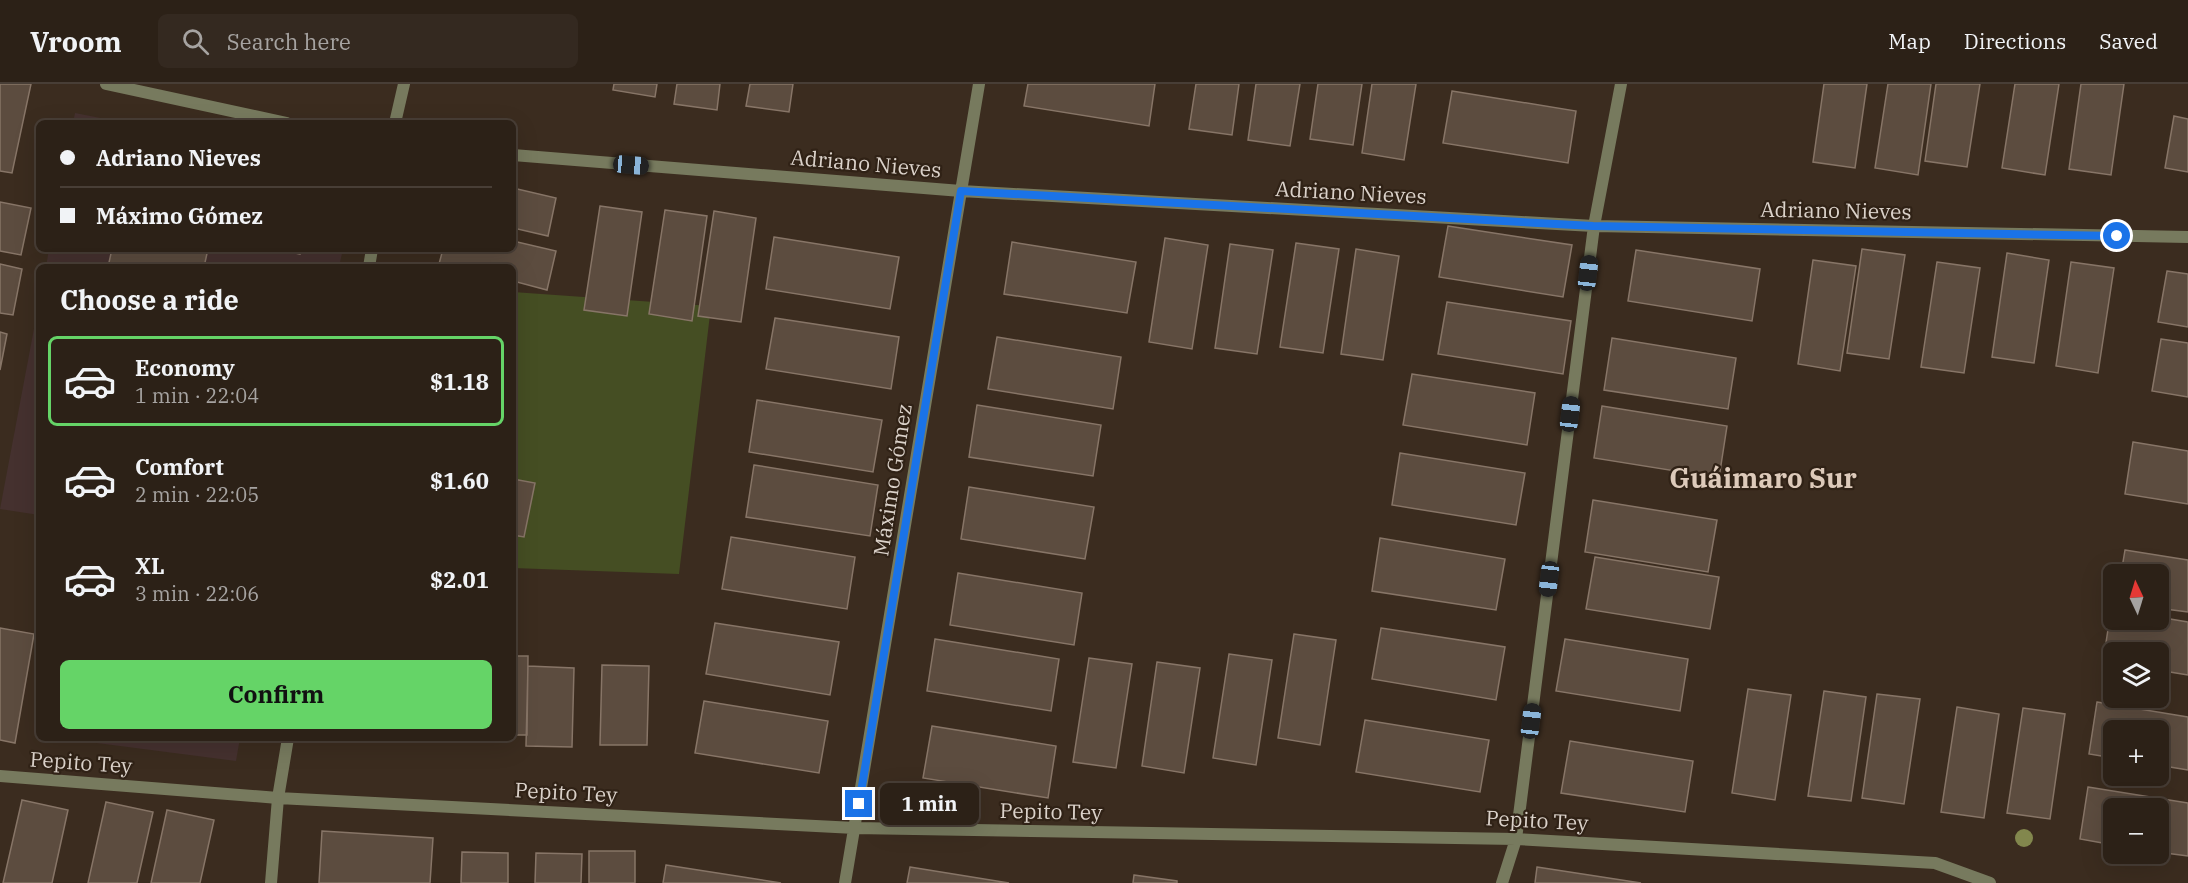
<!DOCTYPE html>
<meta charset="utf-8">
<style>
body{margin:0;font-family:"IBM Plex Serif",serif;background:#342920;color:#f1f3f6;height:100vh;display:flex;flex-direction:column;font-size:22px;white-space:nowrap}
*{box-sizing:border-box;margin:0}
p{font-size:20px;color:#a6a3a1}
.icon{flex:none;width:33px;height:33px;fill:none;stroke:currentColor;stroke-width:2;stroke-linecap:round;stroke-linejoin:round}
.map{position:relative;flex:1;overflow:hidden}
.drawer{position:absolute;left:36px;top:180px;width:480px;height:477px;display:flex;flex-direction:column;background:#2c2117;border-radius:9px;box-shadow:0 6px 24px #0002,0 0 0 2px #483e36}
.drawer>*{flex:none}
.guide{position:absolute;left:36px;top:36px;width:480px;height:132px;border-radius:9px;box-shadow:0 6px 24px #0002,0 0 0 2px #483e36;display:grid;align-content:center;height:132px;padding:0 24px;background:#2c2117}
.needle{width:39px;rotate:356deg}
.tools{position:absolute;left:2103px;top:480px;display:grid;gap:12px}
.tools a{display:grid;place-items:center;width:66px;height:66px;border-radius:9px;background:#2c2117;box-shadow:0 6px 24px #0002,0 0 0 2px #483e36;font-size:30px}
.end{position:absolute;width:27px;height:27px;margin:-14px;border:8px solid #1a73e8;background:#fff;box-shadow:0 0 0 3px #fff}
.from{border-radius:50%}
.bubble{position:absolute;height:42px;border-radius:9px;background:#2c2117;box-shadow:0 6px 24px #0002,0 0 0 2px #483e36;font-size:20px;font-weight:700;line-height:42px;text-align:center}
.car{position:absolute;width:18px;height:36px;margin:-18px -9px;border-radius:8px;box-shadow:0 0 4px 2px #0007;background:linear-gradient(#222 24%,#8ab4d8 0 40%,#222 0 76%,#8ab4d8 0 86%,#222 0)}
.guide b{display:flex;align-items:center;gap:21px;height:57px;font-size:22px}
.guide b+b{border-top:2px solid #483e36}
.guide i{width:15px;height:15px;background:#f1f3f6}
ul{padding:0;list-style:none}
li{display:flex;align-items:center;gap:18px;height:90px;margin:0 12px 9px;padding:0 12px;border:3px solid transparent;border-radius:9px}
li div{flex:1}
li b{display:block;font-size:22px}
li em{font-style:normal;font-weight:700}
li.selected{border-color:#65d467}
li>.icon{width:54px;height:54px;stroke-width:1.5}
h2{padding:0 24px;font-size:27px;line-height:72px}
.cta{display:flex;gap:12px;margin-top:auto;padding:12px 24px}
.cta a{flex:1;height:69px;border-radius:9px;background:#65d467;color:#111;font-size:24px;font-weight:700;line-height:69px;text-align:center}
header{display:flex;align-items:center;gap:36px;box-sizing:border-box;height:84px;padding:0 30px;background:#2c2117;border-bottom:2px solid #483e36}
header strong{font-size:28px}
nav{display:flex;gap:33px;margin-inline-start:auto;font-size:21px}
.search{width:420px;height:54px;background:#342920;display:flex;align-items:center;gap:15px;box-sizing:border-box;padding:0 21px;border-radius:9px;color:#a6a3a1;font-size:22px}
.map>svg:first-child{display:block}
.education{fill:#45312f}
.green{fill:#454e23}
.building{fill:#5c4c3f;stroke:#877567;stroke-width:1.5}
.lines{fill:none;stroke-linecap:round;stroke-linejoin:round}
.minor{stroke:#777a5e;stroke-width:12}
.tree{fill:#82874d}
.route{stroke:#1a73e8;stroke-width:8}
.labels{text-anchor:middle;stroke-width:4.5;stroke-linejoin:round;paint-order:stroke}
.street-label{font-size:21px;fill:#dbd2ca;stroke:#302216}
.district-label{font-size:27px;font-weight:bold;fill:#ddcaba;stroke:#302216}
</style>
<header>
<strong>Vroom</strong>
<div class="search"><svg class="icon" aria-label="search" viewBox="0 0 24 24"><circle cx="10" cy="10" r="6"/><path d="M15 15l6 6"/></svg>Search here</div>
<nav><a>Map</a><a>Directions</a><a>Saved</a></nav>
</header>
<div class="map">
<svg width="2188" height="799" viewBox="0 0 2188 799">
<rect width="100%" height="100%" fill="#3b2c1f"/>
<path class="education" d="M75,29L126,39H73Z
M49,165H343L339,183H46Z
M39,218V431L0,425Z
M58,654H240L236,677Z"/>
<path class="green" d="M513,208L711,222L679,490L513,484V451L534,399L513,395Z"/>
<path class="building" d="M0,0H31L12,89L0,87Z
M614,0H657L655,13L613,6Z
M677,0H720L717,26L674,20Z
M750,0H793L789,28L746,22Z
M1028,0H1155L1149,42L1024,22Z
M1196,0H1239L1232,51L1189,45Z
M1256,0H1300L1290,62L1248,56Z
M1318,0H1362L1353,61L1310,55Z
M1372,0H1416L1404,76L1362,69Z
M1824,0H1867L1855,84L1813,78Z
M1888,0H1931L1918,91L1875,84Z
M1936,0H1980L1967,83L1925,77Z
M2015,0H2059L2045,91L2002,84Z
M2081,0H2124L2111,91L2069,85Z
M1452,7L1576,27L1568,79L1443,59Z
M2174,32L2188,35V88L2165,84Z
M513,104L556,114L548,152L513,144Z
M0,118L31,124L21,171L0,167Z
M600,122L642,128L627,232L584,226Z
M665,126L707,132L692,237L649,230Z
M714,127L756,134L741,238L698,232Z
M1448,142L1572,161L1563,213L1439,193Z
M774,153L899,173L890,225L766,205Z
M1165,154L1208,161L1192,265L1149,258Z
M513,157L556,167L547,206L513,197V183H452L439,180L443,165H513Z
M1012,158L1136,178L1127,229L1004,210Z
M1296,159L1339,165L1323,269L1280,263Z
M1230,160L1273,166L1257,270L1215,264Z
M112,165H208L204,183H108Z
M277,165H301L300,170Z
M1356,165L1399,172L1383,276L1341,270Z
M1862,165L1905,171L1889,275L1847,269Z
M1636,166L1760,185L1752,237L1628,217Z
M2007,169L2049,176L2034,279L1992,273Z
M1813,176L1856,182L1840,287L1798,280Z
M1937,178L1980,184L1964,289L1921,283Z
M2071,178L2114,184L2098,289L2056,282Z
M0,180L22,185L13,231L0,229Z
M2167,187L2188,190V243L2158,238Z
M1447,218L1571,237L1563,290L1438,270Z
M775,234L899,253L891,305L766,285Z
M0,248L7,250L0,286Z
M997,253L1121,273L1113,325L988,305Z
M1612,254L1736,274L1728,325L1604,306Z
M2161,255L2188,259V313L2152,307Z
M1412,290L1535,309L1527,361L1403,341Z
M757,316L882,336L873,388L749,368Z
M977,321L1101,341L1093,392L969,373Z
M1602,322L1727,342L1719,394L1594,374Z
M2133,358L2188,367V420L2125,410Z
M1400,369L1525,389L1516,441L1392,421Z
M754,381L878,401L870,452L746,433Z
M513,395L535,399L524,453L513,451Z
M969,403L1094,423L1085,475L961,455Z
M1593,416L1717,436L1708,488L1585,468Z
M731,453L855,473L847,525L722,505Z
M1380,454L1505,475L1496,526L1372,507Z
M2125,466L2188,476V528L2158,524V490H2121Z
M1595,473L1719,493L1710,545L1586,525Z
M958,489L1082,509L1074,561L950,541Z
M2111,526H2114V536H2158V533L2188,538V591L2158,586V568H2114V579L2103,578Z
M715,539L839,558L830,611L706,590Z
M0,544L34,550L15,659L0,656Z
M1381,544L1505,563L1496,616L1372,595Z
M1294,550L1336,556L1320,661L1278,654Z
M935,555L1059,575L1051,627L927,607Z
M1565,555L1688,575L1680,627L1556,607Z
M1229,570L1272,576L1256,681L1213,674Z
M513,572H528L527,651H513Z
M1089,574L1132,580L1116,684L1073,678Z
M1157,578L1200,584L1184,689L1142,682Z
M602,581L649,582L647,661H600Z
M528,582L574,584L572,663L526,662Z
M1748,605L1791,611L1775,716L1732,709Z
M1824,607L1866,613L1851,717L1808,712Z
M1877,610L1920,615L1904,720L1862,714Z
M704,617L828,637L819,689L695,669Z
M2097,618L2188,633V686L2158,681V646H2114V674L2089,670Z
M1957,623L1999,630L1984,734L1941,728Z
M2023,624L2065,630L2050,735L2007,729Z
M1365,636L1489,656L1480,708L1356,688Z
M932,642L1056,662L1048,714L923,694Z
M1570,657L1693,677L1685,728L1561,709Z
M2088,703L2188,719V772L2158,768V724H2114V761L2080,755Z
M22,716L68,726L52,799H3Z
M106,718L153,728L137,799H88Z
M167,726L214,736L200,799H151Z
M322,747L433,754L430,799H319Z
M589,767H635V799H589Z
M462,768L508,769V799H461Z
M536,769L582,770L581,799H535Z
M666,781L781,799H663Z
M910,783L1009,799H907Z
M1537,783L1641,799H1535Z
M1134,791L1177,797V799H1133Z"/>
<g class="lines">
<path class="minor" d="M106,0L287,39
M395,39L404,0
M513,71L961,107L1594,142L2188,153
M369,183L372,165
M0,692L278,714L855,744L1516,755L1935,779L1990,799
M271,799L278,714L288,654
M845,799L979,0
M1502,799L1516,755L1594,142L1621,0"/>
</g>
<circle class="tree" cx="2024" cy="754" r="9"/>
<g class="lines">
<path class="route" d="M859,720L961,107L1593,142L2117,152"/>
</g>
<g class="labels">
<g class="street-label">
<text transform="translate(866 80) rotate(5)" y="7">Adriano Nieves</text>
<text transform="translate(1351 109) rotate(3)" y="7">Adriano Nieves</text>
<text transform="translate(1836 127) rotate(1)" y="7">Adriano Nieves</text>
<text transform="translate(893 396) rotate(-81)" y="7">Máximo Gómez</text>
<text transform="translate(81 679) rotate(4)" y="7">Pepito Tey</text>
<text transform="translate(566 709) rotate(3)" y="7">Pepito Tey</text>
<text transform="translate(1051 728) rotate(1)" y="7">Pepito Tey</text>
<text transform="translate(1537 737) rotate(3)" y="7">Pepito Tey</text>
</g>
<g class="district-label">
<text x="1763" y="404">Guáimaro Sur</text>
</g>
</g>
</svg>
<div class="tools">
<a><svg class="needle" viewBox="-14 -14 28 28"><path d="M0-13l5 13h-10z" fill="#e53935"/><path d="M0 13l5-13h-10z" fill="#a6a3a1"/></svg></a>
<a><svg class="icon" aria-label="layers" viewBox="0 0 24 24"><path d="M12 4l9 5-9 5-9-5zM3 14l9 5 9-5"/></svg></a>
<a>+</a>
<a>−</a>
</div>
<i class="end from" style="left:2117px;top:152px"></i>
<i class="end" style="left:859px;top:720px"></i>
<div class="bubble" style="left:880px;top:699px;width:99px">1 min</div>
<i class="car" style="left:631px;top:81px;rotate:95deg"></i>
<i class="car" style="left:1588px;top:189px;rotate:7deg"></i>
<i class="car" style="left:1570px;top:330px;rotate:7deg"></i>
<i class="car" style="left:1549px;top:495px;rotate:187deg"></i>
<i class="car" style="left:1531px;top:637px;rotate:7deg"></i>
<div class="guide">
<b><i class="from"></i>Adriano Nieves</b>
<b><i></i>Máximo Gómez</b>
</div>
<section class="drawer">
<h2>Choose a ride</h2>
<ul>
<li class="selected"><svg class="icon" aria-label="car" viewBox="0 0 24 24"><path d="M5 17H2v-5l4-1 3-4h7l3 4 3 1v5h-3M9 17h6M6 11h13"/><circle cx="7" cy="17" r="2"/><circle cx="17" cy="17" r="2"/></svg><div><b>Economy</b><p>1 min · 22:04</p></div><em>$1.18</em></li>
<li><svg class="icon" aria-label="car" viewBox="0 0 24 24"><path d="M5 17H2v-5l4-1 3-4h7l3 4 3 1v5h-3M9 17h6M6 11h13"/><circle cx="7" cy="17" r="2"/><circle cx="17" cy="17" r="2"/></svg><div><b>Comfort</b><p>2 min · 22:05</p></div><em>$1.60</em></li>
<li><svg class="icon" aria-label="car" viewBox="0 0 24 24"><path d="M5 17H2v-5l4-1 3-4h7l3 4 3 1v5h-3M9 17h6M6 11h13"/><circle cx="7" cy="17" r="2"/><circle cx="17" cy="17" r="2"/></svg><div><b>XL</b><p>3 min · 22:06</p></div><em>$2.01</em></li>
</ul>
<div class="cta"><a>Confirm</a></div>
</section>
</div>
